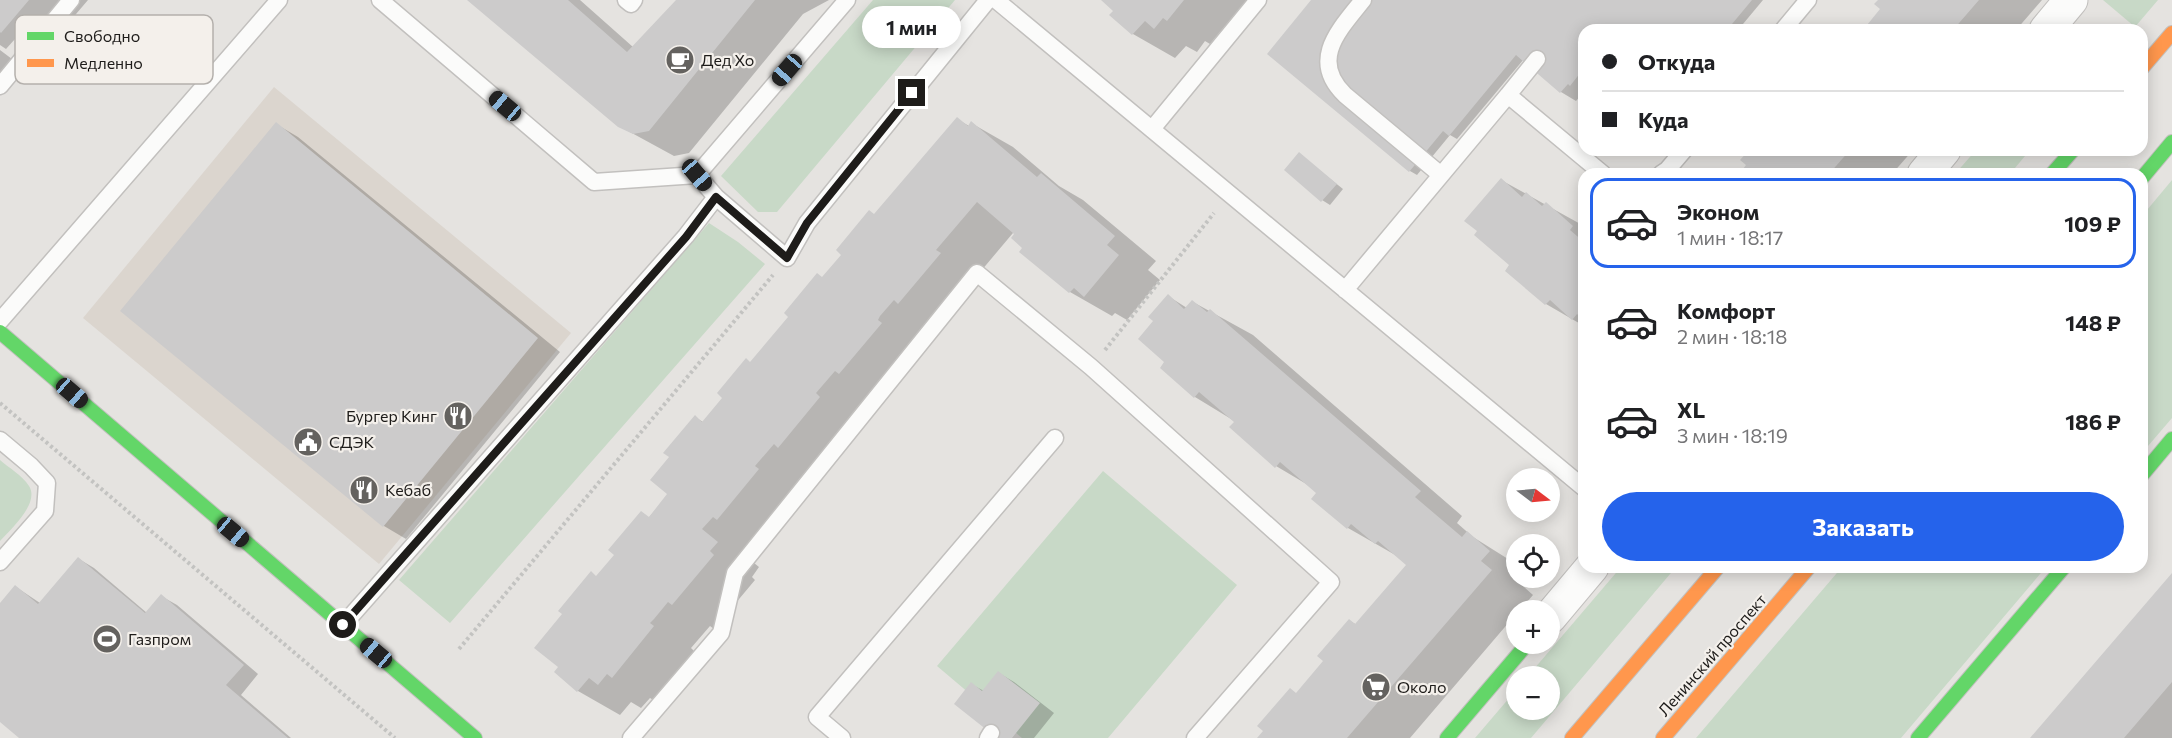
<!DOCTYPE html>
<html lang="ru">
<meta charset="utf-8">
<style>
body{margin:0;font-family:Commissioner,sans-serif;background:#f2f2f2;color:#202124;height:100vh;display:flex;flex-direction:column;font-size:22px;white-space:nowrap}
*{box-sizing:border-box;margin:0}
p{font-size:20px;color:#757577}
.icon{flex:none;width:33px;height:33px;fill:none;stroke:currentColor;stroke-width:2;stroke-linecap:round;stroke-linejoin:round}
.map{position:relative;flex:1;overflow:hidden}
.details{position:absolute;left:1578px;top:168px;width:570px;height:405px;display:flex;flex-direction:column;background:#fff;border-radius:18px;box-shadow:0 3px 15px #0003}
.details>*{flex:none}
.guide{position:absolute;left:1578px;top:24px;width:570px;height:132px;border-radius:18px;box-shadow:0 3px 15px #0003;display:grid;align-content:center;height:132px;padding:0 24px;background:#fff}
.needle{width:39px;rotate:106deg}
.buttons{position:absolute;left:1506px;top:468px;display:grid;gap:12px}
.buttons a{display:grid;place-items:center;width:54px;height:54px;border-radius:50%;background:#fff;box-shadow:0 3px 15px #0003;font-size:30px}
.end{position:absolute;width:27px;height:27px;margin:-14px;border:8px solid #1e1c1a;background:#fff;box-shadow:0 0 0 3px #fff}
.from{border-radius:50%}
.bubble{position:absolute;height:42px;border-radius:21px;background:#fff;box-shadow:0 3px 15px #0003;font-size:20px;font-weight:700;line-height:42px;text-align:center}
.car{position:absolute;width:18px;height:36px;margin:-18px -9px;border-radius:8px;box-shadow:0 0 4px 2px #0007;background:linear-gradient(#222 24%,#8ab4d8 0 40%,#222 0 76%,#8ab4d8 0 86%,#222 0)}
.guide b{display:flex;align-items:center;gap:21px;height:57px;font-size:22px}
.guide b+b{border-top:2px solid #e0e0e0}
.guide i{width:15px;height:15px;background:#202124}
ul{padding:10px 0 0;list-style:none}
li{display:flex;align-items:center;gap:18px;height:90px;margin:0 12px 9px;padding:0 12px;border:3px solid transparent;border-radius:18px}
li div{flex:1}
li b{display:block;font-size:22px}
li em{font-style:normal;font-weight:700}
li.active{border-color:#2563eb}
li>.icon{width:54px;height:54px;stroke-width:1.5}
.cta{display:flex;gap:12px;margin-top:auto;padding:12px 24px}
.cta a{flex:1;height:69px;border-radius:36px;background:#2563eb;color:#fff;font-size:24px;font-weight:700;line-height:69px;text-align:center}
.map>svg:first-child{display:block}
.built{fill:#dbd5ce}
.green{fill:#c8d9c7}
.shadow{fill:#0003}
.building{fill:#cccbcb}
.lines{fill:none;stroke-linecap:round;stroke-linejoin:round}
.lane-casing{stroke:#c2c0be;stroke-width:19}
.street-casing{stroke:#c2c0be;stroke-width:35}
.fast-casing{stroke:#c2c0be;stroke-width:16}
.slow-casing{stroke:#c2c0be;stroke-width:16}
.path{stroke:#c3c3c1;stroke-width:4;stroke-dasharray:3 3;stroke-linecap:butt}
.lane{stroke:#fbfbfa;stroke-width:16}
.street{stroke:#fbfbfa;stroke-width:33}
.fast{stroke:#63d668;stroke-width:14}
.slow{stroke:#ff974d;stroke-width:14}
.route{stroke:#1e1c1a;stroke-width:8}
.labels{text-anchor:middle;stroke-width:4.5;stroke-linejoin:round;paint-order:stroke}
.poi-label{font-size:16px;fill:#1e1c1a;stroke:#f4f0eb;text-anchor:start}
.street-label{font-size:16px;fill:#1e1c1a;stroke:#f4f0eb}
.key{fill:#f4f0eb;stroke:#b4b0ac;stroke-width:1.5}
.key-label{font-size:16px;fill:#1e1c1a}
</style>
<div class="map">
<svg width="2172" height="738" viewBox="0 0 2172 738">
<rect width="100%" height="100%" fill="#e5e3e0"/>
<path class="built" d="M274,87L571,333L379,564L83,318Z"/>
<path class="green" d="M873,0H955L777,212H758L721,176Z
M2103,0H2158L2135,27Z
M1976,150H2030L2010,174H1955Z
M2172,180V418L2142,453V216Z
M709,223L738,242L765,264L450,623L399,580Z
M0,460C9,468 22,475 29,486C40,503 11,529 0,541Z
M1103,471L1237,585L1108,738H1022L937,666Z
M1621,567H1676L1531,738H1475L1516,690V710H1550V676H1528Z
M1842,567H2046L1901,738H1696Z"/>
<path class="shadow" d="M0,0H88L42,54L15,39L6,49L0,45Z
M469,0H580L633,47L678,0H829L803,14L689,153L674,156L619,126Z
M1103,0H1247L1210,44L1205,41L1197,52L1186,46L1175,58L1133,34L1111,15L1116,10Z
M1313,0H1763L1738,30H1584V92L1576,101L1561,92L1524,59L1457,139L1450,135L1417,175L1410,171Z
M1880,0H2042L2016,30H1865L1883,9Z
M0,50L12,59L0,74Z
M957,119L969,126L971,123L1013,147L1059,186L1083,200L1156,261L1148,270L1160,280L1127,320L1115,313L1112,316L1070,292L1025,248L1018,227L743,554L759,567L752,577L755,580L714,629L710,626L691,648L695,652L655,701L650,698L641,708L631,702L620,715L578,691L556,672L560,667L598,577L669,494L671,457L695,417L703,422Z
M276,124L298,137L560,352L406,539L384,526Z
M1750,150H1913L1892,174H1740L1748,165Z
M1299,154L1343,189L1330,205L1322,200Z
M1501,180L1584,226V326L1546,304L1511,265Z
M1168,296L1187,308L1193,302L1253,335L1462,516L1457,523L1473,537L1516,564V578H1530L1523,586L1533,595L1520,610H1516V614L1410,738H1259L1326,661L1350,621L1357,625L1408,565L1397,556L1348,528L1318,493L1308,485L1276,466L1236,422L1195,397L1162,368L1167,362L1156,321Z
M79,559L94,568L147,613L161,596L177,605L258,674L241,695L291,738H21L0,720V605L16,587L40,603Z
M2172,575V738H2032Z
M999,673L1014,682L1054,713L1034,738H999L971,684L984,691Z"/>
<path class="building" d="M0,0H29L1,33L0,32Z
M467,0H568L627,52L676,0H755L649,131L633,134L618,127Z
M1101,0H1184L1167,21L1163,18L1154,29L1145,21L1132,35L1109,15L1113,11Z
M1311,0H1752L1727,30H1584V68L1570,86L1568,84L1560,93L1516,55L1449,136L1443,131L1409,172L1267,54Z
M1878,0H1979L1953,30H1863L1880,9L1874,4Z
M957,117L968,126L971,121L1037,177L1041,173L1115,236L1107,245L1119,255L1084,297L1074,288L1069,293L1019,252L1022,248L1011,238L1014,234L977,202L936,250L941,253L898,304L894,300L880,316L878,320L882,323L839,374L835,371L816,393L820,397L778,448L774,444L755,466L759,469L717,520L713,517L702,529L718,542L710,551L714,555L672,605L668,602L654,619L650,623L654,626L612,678L607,674L598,685L589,678L577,692L554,672L558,667L534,648L562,614L558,611L591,571L596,576L614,555L608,550L641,511L649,517L667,494L650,480L669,457L663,453L695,415L702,422L722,398L717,393L746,358L750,362L788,317L784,313L817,273L822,277L841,255L836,250L869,210L874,214Z
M276,122L538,338L383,527L120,311Z
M1749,150H1850L1829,174H1739L1746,165L1740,160Z
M1299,152L1337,184L1321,202L1284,170Z
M1501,178L1522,197L1526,192L1542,206L1546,202L1573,226L1570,230L1584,242V320L1577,314L1572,320L1550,300L1545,305L1505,271L1509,265L1474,235L1477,231L1464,221Z
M1168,294L1184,309L1192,300L1207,312L1210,309L1421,491L1415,497L1462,537L1467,531L1490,551L1481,561L1492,570L1347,738H1257L1263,731L1257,726L1290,688L1296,693L1323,661L1317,656L1349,619L1355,624L1406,565L1378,541L1375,544L1351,524L1347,529L1311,499L1316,493L1280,462L1275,468L1229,427L1234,422L1199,392L1194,398L1160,368L1164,362L1138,339L1153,321L1148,317Z
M78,557L145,613L161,594L244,665L226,685L288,738H19L0,722V603L15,585L38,604Z
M2172,573V682L2124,738H2030Z
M998,671L1040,703L1012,738H997L954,704L971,682L982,691Z"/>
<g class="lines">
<g class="lane-casing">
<path id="lane" d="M380,0L594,182L697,175
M626,0L631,4L634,0
M847,0L697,175L716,197L787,258L807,223L988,0
M996,0L1584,488
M1363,0C1339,30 1309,60 1345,95L1441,175
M1783,30L1808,0
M0,86L71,0
M1508,95L1537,59
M1152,129L1258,0
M1661,174L1667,170L1684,150
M1345,290L1508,95L1603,174
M0,321L279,0
M0,440L31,466L47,483L45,511L0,562
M343,625L686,236L716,197
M631,738L721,633L735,573L977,273L1091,367L1331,582L1195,738
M842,738L817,717L1055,438
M988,738L991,733"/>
</g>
<g class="street-casing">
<path id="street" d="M2046,30L2071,0
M1924,174L1944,150
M1550,617L1592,567"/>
</g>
<g class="fast-casing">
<path id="fast" d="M2052,174L2073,150
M2142,178L2172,142
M0,332L475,738
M2142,475L2172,439
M1447,738L1527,644
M1918,738L2064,567"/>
</g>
<g class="slow-casing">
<path id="slow" d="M2142,68L2172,33
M1572,738L1718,567
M1663,738L1809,567"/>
</g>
<path class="path" d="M1105,350L1214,213
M0,403L395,738
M459,649L773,275"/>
<use href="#lane" class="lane"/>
<use href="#street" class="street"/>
<use href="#fast" class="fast"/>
<use href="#slow" class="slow"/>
</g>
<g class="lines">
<path class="route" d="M343,625L686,237L716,197L787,258L807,223L912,93"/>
</g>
<defs>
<g id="cafe-disc" transform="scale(1.5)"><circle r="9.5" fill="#64625f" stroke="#f4f0eb"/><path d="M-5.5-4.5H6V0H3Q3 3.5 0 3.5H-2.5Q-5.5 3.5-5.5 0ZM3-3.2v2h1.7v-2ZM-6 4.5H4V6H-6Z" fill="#fff"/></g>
<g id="restaurant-disc" transform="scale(1.5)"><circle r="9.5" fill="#64625f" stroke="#f4f0eb"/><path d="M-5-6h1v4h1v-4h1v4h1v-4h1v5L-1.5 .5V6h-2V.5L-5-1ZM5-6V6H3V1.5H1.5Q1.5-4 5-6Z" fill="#fff"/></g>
<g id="civic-disc" transform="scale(1.5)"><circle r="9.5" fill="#64625f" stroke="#f4f0eb"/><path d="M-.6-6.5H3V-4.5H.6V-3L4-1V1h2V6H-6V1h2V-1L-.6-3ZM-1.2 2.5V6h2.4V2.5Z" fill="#fff"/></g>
<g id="stadium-disc" transform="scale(1.5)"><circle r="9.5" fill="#64625f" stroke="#f4f0eb"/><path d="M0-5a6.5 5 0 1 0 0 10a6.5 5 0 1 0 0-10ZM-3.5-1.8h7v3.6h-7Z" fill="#fff"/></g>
<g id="supermarket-disc" transform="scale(1.5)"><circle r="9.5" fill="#64625f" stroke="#f4f0eb"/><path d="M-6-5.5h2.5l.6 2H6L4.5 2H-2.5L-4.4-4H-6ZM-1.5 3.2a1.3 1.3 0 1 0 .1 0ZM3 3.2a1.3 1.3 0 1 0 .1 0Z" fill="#fff"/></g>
</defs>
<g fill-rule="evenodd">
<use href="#cafe-disc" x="680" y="60"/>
<use href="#restaurant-disc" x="458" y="416"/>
<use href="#civic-disc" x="308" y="442"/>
<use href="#restaurant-disc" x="364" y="490"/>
<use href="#stadium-disc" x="107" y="639"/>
<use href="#supermarket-disc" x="1376" y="687"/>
</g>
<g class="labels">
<g class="poi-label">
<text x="701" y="66">Дед Хо</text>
<text x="437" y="422" text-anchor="end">Бургер Кинг</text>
<text x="329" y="448">СДЭК</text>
<text x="385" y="496">Кебаб</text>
<text x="128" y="645">Газпром</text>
<text x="1397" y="693">Около</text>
</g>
<g class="street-label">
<text transform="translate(1712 655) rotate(-49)" y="6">Ленинский проспект</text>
</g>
</g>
<rect x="15" y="15" width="198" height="69" rx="9" class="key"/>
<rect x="27" y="32" width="27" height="8" fill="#63d668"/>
<rect x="27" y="59" width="27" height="8" fill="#ff974d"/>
<g class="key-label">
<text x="64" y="42">Свободно</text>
<text x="64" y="69">Медленно</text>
</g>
</svg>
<div class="buttons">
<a><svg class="needle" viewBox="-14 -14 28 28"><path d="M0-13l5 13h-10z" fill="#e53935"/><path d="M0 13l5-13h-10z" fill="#757577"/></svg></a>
<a><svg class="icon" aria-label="locate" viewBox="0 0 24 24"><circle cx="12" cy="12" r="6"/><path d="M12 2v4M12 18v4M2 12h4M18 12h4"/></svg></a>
<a>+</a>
<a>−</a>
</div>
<i class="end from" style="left:343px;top:625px"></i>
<i class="end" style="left:912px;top:93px"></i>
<div class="bubble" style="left:862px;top:6px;width:99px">1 мин</div>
<i class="car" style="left:787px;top:70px;rotate:221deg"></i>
<i class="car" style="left:505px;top:106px;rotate:310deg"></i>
<i class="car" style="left:697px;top:175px;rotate:139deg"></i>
<i class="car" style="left:72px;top:393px;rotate:131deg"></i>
<i class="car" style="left:233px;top:532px;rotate:130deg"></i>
<i class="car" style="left:376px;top:653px;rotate:310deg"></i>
<div class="guide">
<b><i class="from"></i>Откуда</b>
<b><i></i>Куда</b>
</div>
<section class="details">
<ul>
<li class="active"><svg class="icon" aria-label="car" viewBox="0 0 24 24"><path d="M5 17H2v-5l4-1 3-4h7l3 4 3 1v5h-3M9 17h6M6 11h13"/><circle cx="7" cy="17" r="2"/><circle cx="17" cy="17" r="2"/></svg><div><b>Эконом</b><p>1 мин · 18:17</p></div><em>109 ₽</em></li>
<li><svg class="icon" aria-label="car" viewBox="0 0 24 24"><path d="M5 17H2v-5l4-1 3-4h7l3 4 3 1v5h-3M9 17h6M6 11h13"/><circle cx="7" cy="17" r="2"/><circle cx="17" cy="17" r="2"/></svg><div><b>Комфорт</b><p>2 мин · 18:18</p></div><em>148 ₽</em></li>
<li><svg class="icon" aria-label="car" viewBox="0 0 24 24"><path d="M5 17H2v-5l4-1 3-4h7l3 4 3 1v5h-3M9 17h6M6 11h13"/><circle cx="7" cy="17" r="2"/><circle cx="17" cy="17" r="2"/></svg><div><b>XL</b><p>3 мин · 18:19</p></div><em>186 ₽</em></li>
</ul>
<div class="cta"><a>Заказать</a></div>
</section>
</div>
